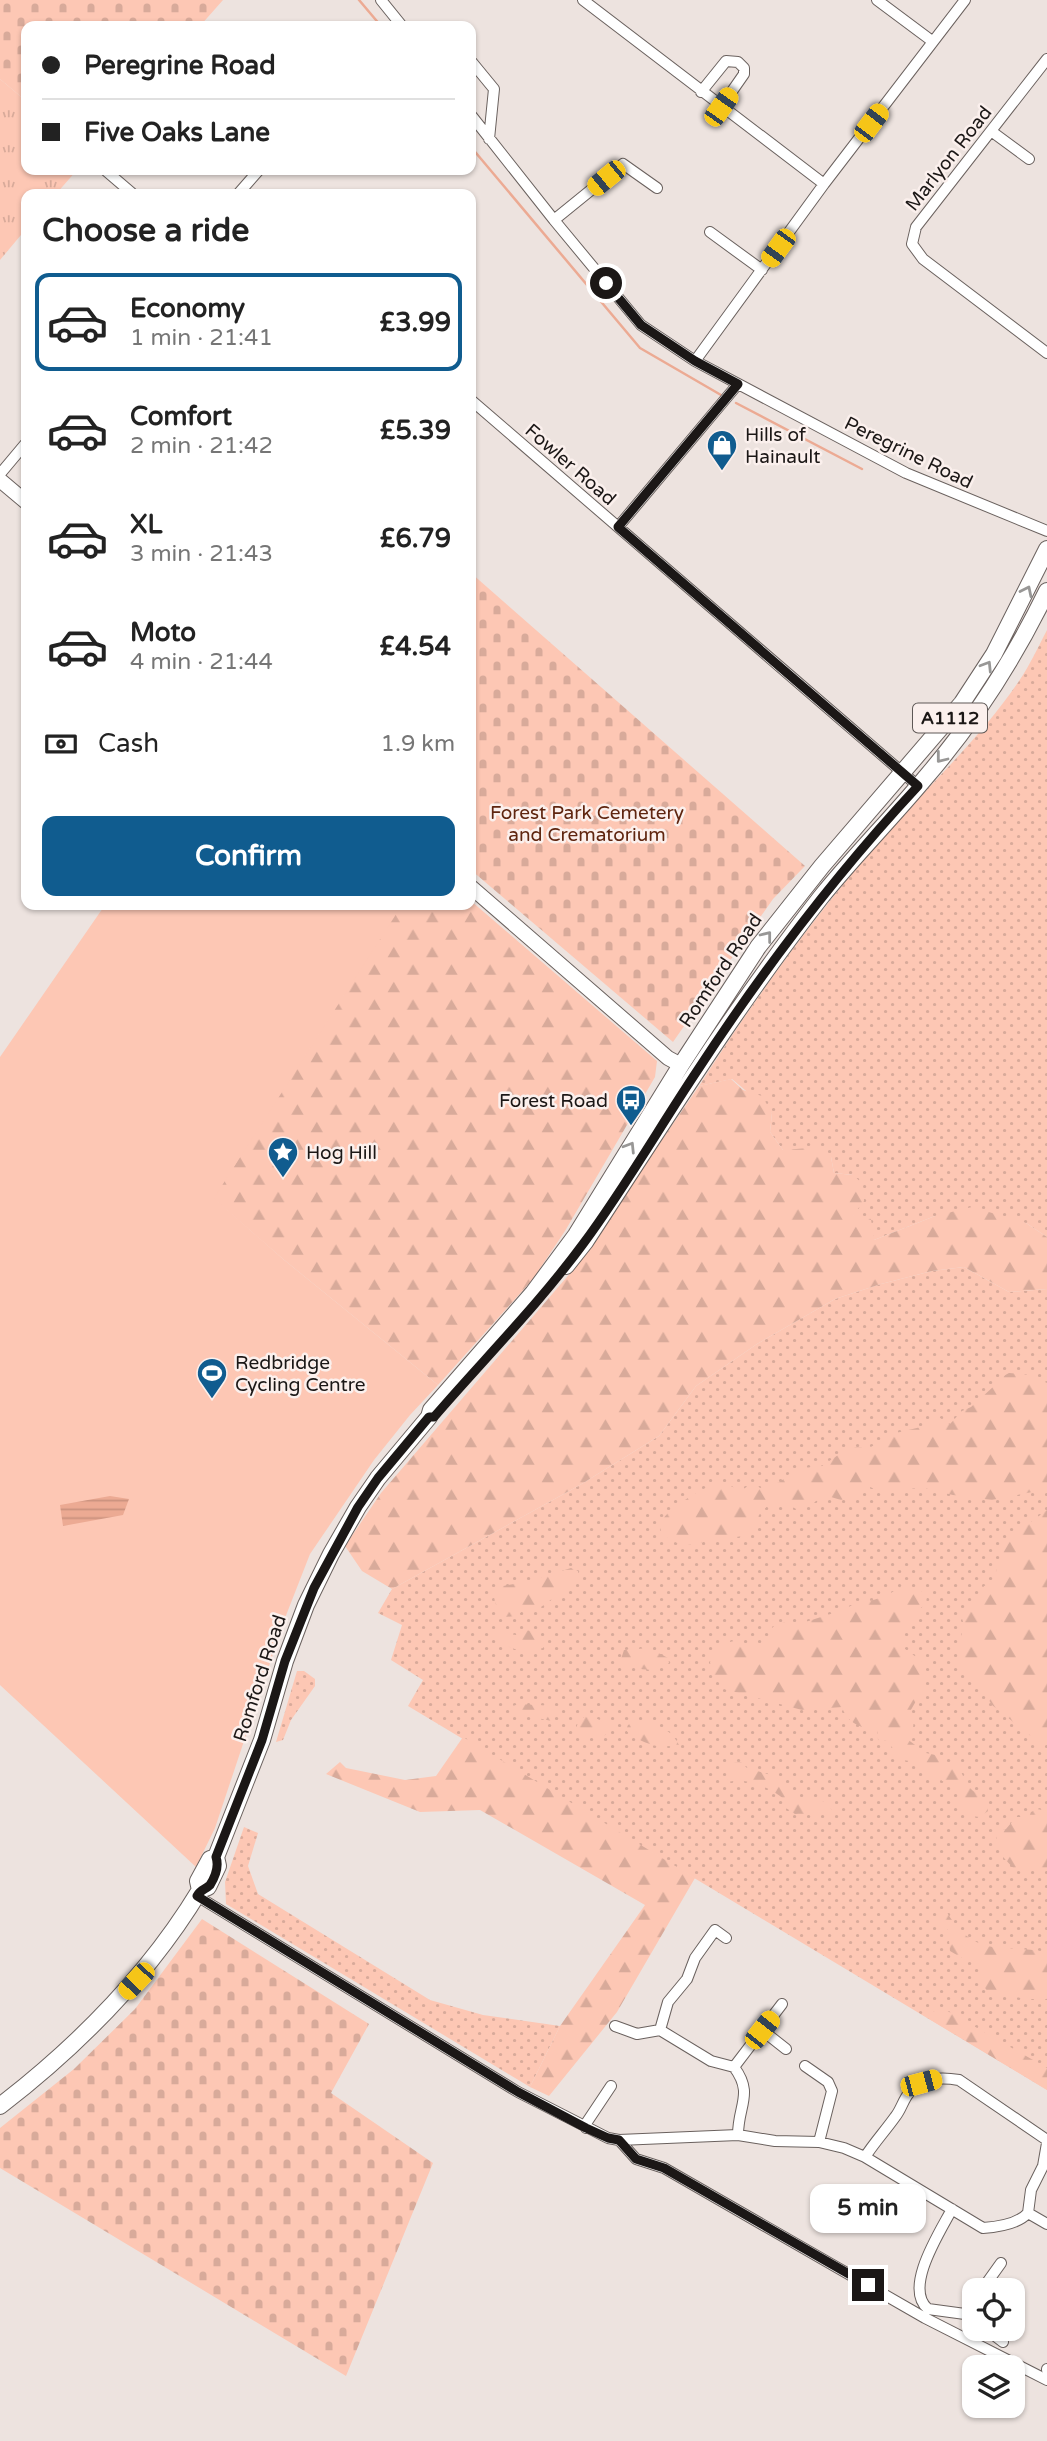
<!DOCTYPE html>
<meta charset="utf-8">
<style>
body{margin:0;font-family:"Varela Round",sans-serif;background:#f6f6f6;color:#222;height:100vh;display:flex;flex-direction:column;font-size:26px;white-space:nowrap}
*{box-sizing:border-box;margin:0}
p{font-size:23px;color:#767676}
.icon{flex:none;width:38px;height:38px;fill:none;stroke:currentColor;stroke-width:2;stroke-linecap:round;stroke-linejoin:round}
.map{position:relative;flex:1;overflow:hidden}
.side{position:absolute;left:21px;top:189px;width:455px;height:721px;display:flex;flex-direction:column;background:#fff;border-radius:14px;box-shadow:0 2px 5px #0004}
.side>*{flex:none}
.guide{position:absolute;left:21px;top:21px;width:455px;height:154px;border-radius:14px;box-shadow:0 2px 5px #0004;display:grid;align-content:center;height:154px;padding:0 21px;background:#fff}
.controls{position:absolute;left:962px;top:2278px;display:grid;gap:14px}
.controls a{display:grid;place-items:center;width:63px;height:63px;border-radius:14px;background:#fff;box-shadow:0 2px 5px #0004;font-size:35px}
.end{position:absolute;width:32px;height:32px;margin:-16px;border:9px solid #1b1716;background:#fff;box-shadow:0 0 0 4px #fff}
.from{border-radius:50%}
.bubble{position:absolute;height:49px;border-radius:14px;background:#fff;box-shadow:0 2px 5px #0004;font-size:23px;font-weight:700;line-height:49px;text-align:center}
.car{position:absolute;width:21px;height:42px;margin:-21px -10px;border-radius:9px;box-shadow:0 0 5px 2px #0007;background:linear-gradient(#f5c518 24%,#345 0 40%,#f5c518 0 76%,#345 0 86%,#f5c518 0)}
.guide b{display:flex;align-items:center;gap:24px;height:66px;font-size:26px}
.guide b+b{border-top:2px solid #e0e0e0}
.guide i{width:18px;height:18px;background:#222}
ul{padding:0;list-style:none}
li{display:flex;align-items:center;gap:21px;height:98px;margin:0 14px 10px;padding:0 7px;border:4px solid transparent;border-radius:14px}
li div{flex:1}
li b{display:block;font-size:26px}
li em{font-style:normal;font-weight:700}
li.on{border-color:#105c8f}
li>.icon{width:63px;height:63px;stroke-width:1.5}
h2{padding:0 21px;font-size:32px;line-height:84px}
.pay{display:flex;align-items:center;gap:18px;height:77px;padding:0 21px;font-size:26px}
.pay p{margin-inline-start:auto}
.cta{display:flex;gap:14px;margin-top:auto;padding:14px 21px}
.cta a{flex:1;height:80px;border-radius:14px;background:#105c8f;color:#fff;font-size:28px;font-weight:700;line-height:80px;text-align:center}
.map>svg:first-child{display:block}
.grass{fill:url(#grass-dots)}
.forest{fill:url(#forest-firs)}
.cemetery{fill:url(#cemetery-stones)}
.park{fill:url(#park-tufts)}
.garden{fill:#fdc7b4}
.water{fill:url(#water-rules)}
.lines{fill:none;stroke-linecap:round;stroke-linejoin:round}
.stream{stroke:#ecaa93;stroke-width:2.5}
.street-casing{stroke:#6a615e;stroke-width:12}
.secondary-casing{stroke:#6a615e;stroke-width:16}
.primary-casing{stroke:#6a615e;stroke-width:18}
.street{stroke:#fff;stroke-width:10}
.secondary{stroke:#fff;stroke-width:14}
.primary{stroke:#fff;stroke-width:16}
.oneway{stroke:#989796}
.route{stroke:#1b1716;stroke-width:9}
.labels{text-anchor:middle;stroke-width:5;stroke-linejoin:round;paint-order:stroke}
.shield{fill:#fbf0ed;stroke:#5e5856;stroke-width:2}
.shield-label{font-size:18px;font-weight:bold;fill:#1b1716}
.street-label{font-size:19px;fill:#1b1716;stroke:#fbf0ed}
.poi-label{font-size:19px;fill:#1b1716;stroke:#fbf0ed;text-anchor:start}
.park-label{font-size:19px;fill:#5f250f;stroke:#fbf0ed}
</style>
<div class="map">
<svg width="1047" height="2441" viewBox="0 0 1047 2441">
<defs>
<pattern id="grass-dots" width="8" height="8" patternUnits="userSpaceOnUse" patternTransform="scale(1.75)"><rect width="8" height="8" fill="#fdc7b4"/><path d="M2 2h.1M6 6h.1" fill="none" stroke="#d8aa9a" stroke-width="1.8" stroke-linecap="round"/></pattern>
<pattern id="forest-firs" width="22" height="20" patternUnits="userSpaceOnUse" patternTransform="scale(1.75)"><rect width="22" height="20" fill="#fdc7b4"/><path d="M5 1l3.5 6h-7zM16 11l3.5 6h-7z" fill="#d8aa9a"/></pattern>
<pattern id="cemetery-stones" width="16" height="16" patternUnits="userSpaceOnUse" patternTransform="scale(1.75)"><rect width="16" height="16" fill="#fdc7b4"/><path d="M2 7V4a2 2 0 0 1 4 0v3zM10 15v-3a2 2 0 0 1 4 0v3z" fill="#d8aa9a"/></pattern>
<pattern id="park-tufts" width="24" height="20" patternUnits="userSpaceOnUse" patternTransform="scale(1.75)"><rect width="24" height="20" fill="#fdc7b4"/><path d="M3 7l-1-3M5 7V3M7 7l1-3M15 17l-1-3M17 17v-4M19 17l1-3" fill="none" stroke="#d8aa9a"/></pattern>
<pattern id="water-rules" width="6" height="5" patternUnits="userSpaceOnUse" patternTransform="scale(1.75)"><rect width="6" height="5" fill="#ecaa93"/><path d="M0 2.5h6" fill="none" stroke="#ca927e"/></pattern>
</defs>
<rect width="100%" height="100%" fill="#ede3df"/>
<path class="grass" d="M1047,630V1237L1026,1223L935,1216L874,1240L853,1215V1175L834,1173L831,1157L783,1150L770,1132L772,1113L732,1079L699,1086C754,1000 811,920 879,842C925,789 979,740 1019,681C1030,665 1038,647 1047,630Z
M964,1267L1009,1292L1047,1289V2090L408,1706L423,1680L391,1660L402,1625L378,1613L392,1589L580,1485L659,1436L696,1386L757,1344L835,1299L881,1284L932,1271Z
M297,1671H304L315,1679V1686L291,1720L283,1740L276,1742Z
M244,1827L258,1833L248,1866L258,1894L430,2000L483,2015L560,2026L530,2087L226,1904L225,1882Z"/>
<path class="forest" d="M471,901L657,1061L655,1077L565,1231L533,1279L438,1385L283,1259L213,1198L346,991L324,905H471Z
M731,1079L743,1090L762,1096L772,1113L770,1132L783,1150L822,1147L831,1157L834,1173L853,1175L863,1184L864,1201L853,1215L871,1219L874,1240L935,1216L972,1207L1026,1223L1047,1237V1289L1009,1292L964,1267L932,1271L881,1284L835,1299L757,1344L696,1386L659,1436L580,1485L392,1589L362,1571L345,1546L381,1493L572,1271L699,1086Z
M1009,1373L1031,1375L1047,1383V1489L992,1500L953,1495L924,1488L878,1490L867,1486L856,1491L853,1498L841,1500L831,1497L816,1501L810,1506L796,1509L788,1504H769L759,1515L752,1534C735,1538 719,1539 703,1542C698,1543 691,1545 686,1545C682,1545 675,1542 671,1540C645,1527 673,1508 685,1500C700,1490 723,1475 739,1492L754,1482L760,1488L780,1482L795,1469L822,1466L841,1453L856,1447L869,1448L896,1433L925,1426L935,1415L950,1424L962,1411L971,1407L993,1387L1000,1378Z
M1047,1510V1744L1042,1745L992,1705L981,1688L966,1676L960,1662L958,1648L964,1625L960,1612L976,1600L984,1586L993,1583L1004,1542Z
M571,1568L578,1571L579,1579L541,1607L525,1609L516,1616L504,1617C496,1607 491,1598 497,1587L526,1582Z
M902,1586L917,1588L927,1595L926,1604L918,1610V1616L904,1626L902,1639L905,1649L923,1662L927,1673L922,1697L916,1701L908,1715L914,1719L913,1728L907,1739L926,1753L940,1756L947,1766L956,1765C962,1771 963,1778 968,1785C976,1798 985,1790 988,1811L980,1817C967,1816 963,1814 958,1802L962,1795L959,1787L952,1791L948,1782L942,1781L939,1776L929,1777L918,1762L902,1760L887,1741L878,1740L877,1728C862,1731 846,1721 842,1707L802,1710L724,1689L712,1674L710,1662L717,1645L734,1641L760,1647L767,1645L770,1638L769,1631L776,1624L787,1622L796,1625L843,1610L856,1603H864L886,1596Z
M524,1630L532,1631L542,1639L543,1648C526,1653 514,1651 500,1642L498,1632L516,1635Z
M649,1648L668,1658L669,1663C655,1674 639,1669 624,1665L621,1659L624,1650Z
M519,1704L554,1706L555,1716L552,1721L517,1714L513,1706Z
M588,1714L609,1725L611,1732L603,1736H582L576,1729L578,1722Z
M637,1720L648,1722L655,1729C668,1727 675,1737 680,1747L676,1749L669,1746C659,1750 631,1738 626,1730L628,1725Z
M463,1737L695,1878L617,2012L549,2096L530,2087L560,2026L645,1905L480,1810L420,1812L326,1774L340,1762L346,1768L405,1780L436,1776Z
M741,1762L747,1768L771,1775L790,1789L798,1797L828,1802L832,1811C820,1816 809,1813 795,1814L786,1808L785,1800C769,1787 748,1777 728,1782L726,1767L730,1763Z
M1037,1809L1047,1811V1868L1015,1870L1004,1858V1847L998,1846L996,1836L997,1830L1006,1829L1016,1817H1029L1031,1812Z
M946,1911C976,1960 1000,1943 1047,1952V1999H1027L988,1992L977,1977L980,1968L971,1958H962L950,1951L948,1930L937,1923V1915Z
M944,2009L1047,2068V2090L921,2014Z"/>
<path class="cemetery" d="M0,0H223L200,26H26V101L0,79Z
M471,573L805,866L773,899L673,1042L471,870Z
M202,1919L369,2024L331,2093L433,2163L346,2376L0,2168V2128L74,2069L135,2009Z"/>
<path class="park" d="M0,79L26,101V170H77L56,194H26V229L0,260Z"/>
<path class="garden" d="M105,905H402L214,1198L283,1259L438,1385L410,1415L374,1460L310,1554L285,1618L215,1828L196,1867L0,1685V1057Z"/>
<path class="water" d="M110,1496L129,1499L123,1515L63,1526L60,1505Z"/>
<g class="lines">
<path class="stream" d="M359,0L381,26
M471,147L640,348L721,395
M736,403L862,469"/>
<g class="street-casing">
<path id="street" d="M381,0L402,26
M583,0L824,184L965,0
M877,0L932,41
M1047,59L916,227L912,244L923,259L1047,353
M471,61L494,89L489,139
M701,92L726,61L738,62L744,68V74L721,107
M471,115L554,220L641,325L695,361L906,473L1047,531
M991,131L1029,159
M105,170L133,194
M238,194L259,170
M554,220L623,164L657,188
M710,232L762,270
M695,361L824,184
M471,400L918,786
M0,474L26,443
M618,527L738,384
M197,1896L518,2092L608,2138L619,2140L738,2135L775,2141L819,2142L844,2148L865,2157L983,2228C998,2227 1018,2224 1028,2213
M615,2026L637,2034L660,2030L711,2061L734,2067C754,2094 738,2105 738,2135
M660,2030L668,2002L687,1979L695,1958L715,1930L726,1938
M762,2030L786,2049
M805,2066L828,2082L832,2091L819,2142
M734,2067L782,2004
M586,2128L587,2122L611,2086
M619,2140L636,2159L664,2168L925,2318L1047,2380
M865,2157C874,2143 885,2131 895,2117C901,2110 903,2100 909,2093C921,2077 942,2077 959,2080L1047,2140
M952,2209C940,2232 903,2288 928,2309L965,2314L975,2321
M1028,2213L1031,2190L1043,2166L1047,2143
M1028,2213L1047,2224
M981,2291L1001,2263
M965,2314L975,2300
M986,2329L1003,2342
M1047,2369V2370"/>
</g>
<g class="secondary-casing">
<path id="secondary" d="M0,480L26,502
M471,887L668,1058L681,1065"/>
</g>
<g class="primary-casing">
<path id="primary" d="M566,1266L585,1242C661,1126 735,1007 821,897C854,856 892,818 926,777C975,720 1014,659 1047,591
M200,1890L198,1881L210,1859L216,1857
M0,2106C79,2045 148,1976 200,1890L208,1887L218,1866L216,1857L262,1740L285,1661L306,1605L331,1554L358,1507L378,1478L429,1417L431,1410L533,1293L576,1235L681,1065L758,947L822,866L962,703L994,654L1047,549"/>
</g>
<use href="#street" class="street"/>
<use href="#secondary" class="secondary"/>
<use href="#primary" class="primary"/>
</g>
<defs><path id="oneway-chevron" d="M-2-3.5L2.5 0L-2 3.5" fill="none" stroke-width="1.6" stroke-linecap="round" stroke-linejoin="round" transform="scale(1.75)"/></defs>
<g class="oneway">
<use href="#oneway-chevron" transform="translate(1027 591) rotate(-64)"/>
<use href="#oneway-chevron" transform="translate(987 666) rotate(-58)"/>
<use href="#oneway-chevron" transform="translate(941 758) rotate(128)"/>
<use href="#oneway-chevron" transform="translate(767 936) rotate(-52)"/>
<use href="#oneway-chevron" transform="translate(630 1147) rotate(-58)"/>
</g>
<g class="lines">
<path class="route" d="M606,283L641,325L695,361L738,384L618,527L918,786C836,874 763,970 697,1071C659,1128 624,1189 583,1244C538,1305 484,1359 434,1417H429L378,1478L358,1507L314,1588L285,1661L262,1740L216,1857C219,1866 215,1877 210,1885C205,1890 201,1889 197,1896L518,2092L586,2128L608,2138L619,2140L636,2159L664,2168L868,2285"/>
</g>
<defs>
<g id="shop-pin" transform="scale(1.575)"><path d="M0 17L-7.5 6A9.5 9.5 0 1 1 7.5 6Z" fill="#105c8f" stroke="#fbf0ed"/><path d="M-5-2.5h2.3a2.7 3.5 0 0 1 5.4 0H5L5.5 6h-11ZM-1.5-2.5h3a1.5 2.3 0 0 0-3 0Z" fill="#fff"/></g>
<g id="bus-pin" transform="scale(1.575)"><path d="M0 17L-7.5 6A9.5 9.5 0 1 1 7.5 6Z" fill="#105c8f" stroke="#fbf0ed"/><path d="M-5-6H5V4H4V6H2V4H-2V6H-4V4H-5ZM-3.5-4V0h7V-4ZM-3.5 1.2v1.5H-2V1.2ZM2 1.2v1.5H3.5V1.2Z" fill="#fff"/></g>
<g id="sight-pin" transform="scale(1.575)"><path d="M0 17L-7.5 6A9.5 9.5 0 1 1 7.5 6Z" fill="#105c8f" stroke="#fbf0ed"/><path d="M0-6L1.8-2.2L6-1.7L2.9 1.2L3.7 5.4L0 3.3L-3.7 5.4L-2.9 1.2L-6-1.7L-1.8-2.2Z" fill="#fff"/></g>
<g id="stadium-pin" transform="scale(1.575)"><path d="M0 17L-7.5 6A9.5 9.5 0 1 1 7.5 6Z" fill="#105c8f" stroke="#fbf0ed"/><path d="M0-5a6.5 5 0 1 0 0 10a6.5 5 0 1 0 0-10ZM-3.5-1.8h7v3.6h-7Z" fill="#fff"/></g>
</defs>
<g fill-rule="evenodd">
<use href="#shop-pin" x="722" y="445"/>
<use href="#bus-pin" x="631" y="1100"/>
<use href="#sight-pin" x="283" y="1152"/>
<use href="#stadium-pin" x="212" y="1373"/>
</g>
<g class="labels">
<rect class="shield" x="913" y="703.5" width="74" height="29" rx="5"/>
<g class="shield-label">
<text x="950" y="724">A1112</text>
</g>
<g class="street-label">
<text transform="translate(948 158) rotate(-52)" y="7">Marlyon Road</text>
<text transform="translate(909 452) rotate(26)" y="7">Peregrine Road</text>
<text transform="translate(571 464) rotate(41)" y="7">Fowler Road</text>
<text transform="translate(720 970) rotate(-56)" y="7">Romford Road</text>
<text transform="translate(259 1678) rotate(-72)" y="7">Romford Road</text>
</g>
<g class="poi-label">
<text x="745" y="441">Hills of<tspan x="745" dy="22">Hainault</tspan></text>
<text x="608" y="1107" text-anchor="end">Forest Road</text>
<text x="306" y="1159">Hog Hill</text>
<text x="235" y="1369">Redbridge<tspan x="235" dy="22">Cycling Centre</tspan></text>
</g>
<g class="park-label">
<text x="587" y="819">Forest Park Cemetery<tspan x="587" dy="22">and Crematorium</tspan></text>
</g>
</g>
</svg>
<div class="controls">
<a><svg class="icon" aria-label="locate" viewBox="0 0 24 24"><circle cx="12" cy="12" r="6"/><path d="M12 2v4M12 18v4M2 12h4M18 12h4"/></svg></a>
<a><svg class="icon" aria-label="layers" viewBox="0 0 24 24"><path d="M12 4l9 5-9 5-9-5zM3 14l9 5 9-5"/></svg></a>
</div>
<i class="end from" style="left:606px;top:283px"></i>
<i class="end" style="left:868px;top:2285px"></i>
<div class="bubble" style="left:810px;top:2184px;width:116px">5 min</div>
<i class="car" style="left:721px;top:107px;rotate:35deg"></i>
<i class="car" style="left:871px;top:123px;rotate:37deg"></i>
<i class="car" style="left:606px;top:178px;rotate:231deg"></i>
<i class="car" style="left:778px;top:248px;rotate:216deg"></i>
<i class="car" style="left:136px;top:1981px;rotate:223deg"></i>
<i class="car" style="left:762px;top:2030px;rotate:38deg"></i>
<i class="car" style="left:921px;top:2083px;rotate:75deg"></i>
<div class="guide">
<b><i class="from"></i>Peregrine Road</b>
<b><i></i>Five Oaks Lane</b>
</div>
<section class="side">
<h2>Choose a ride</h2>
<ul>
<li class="on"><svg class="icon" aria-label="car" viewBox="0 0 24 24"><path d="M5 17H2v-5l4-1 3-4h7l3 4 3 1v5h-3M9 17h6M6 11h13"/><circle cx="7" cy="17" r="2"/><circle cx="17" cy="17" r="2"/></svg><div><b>Economy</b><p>1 min · 21:41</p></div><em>£3.99</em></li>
<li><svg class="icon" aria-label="car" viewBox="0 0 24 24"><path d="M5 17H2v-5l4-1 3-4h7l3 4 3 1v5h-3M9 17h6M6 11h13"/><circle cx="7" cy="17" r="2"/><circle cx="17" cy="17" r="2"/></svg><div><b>Comfort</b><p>2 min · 21:42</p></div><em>£5.39</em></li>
<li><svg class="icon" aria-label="car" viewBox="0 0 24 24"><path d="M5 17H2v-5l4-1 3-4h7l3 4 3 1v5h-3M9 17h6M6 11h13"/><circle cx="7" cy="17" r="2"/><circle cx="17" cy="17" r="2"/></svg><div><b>XL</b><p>3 min · 21:43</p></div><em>£6.79</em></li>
<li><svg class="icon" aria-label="car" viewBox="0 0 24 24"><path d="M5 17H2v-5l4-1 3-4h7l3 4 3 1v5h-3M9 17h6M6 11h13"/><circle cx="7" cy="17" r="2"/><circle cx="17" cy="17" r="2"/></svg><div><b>Moto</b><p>4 min · 21:44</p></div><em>£4.54</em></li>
</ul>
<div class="pay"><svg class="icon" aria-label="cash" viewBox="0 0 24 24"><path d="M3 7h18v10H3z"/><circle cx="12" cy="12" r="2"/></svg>Cash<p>1.9 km</p></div>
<div class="cta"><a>Confirm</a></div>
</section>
</div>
